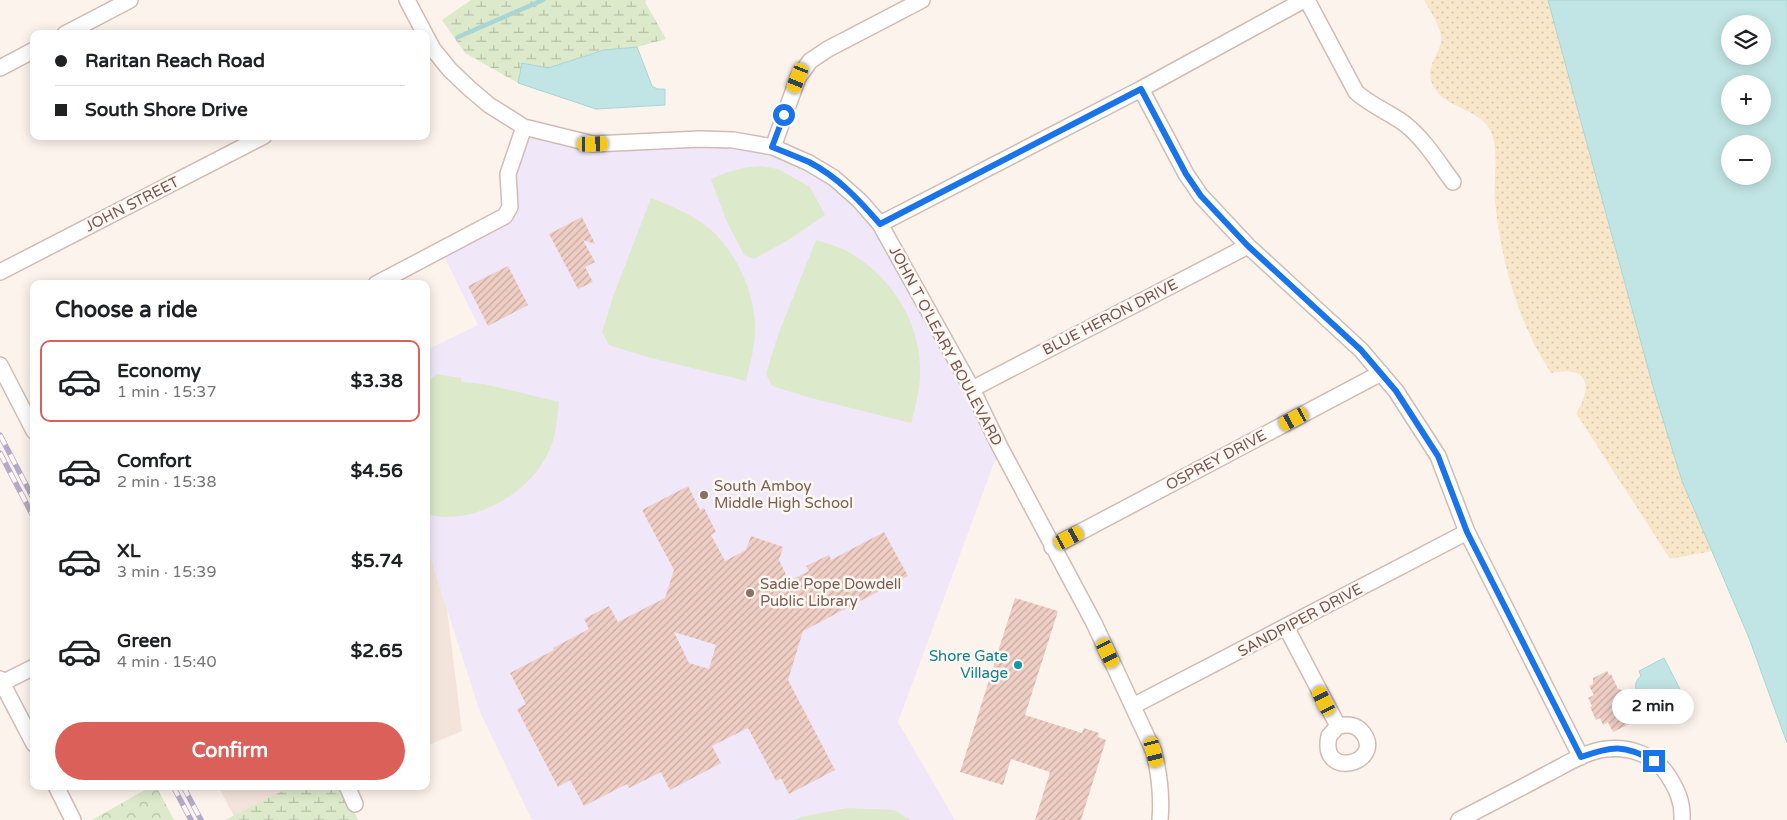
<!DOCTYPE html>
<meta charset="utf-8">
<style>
body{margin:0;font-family:"Varela Round",sans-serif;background:#f6f6f6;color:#202124;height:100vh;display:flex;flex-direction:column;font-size:19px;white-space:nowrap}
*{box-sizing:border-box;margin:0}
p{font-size:16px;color:#757577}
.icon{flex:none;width:28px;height:28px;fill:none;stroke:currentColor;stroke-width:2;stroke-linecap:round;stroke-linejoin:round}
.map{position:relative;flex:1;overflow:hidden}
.details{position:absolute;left:30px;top:280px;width:400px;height:510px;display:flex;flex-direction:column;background:#fff;border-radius:10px;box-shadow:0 2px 12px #0003}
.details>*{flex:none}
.top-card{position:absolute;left:30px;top:30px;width:400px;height:110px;border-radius:10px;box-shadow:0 2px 12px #0003;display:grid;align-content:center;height:110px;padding:0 25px;background:#fff}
.controls{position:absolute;left:1721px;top:15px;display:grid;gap:10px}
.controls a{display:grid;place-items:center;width:50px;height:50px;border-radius:50%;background:#fff;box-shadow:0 2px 12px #0003;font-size:25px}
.end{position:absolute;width:22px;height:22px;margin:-11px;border:6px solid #1a73e8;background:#fff;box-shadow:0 0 0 2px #fff}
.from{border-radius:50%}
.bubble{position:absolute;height:35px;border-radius:18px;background:#fff;box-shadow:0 2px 12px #0003;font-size:16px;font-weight:800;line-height:35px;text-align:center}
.car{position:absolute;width:15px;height:30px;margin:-15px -8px;border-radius:6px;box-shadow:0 0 4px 1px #0007;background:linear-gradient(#f5c518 24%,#345 0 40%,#f5c518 0 76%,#345 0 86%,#f5c518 0)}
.top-card b{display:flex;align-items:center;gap:18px;height:48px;font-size:19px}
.top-card b+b{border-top:1px solid #e0e0e0}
.top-card i{width:12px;height:12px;background:#202124}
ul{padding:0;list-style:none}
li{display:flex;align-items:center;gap:15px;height:82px;margin:0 10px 8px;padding:0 15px;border:2px solid transparent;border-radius:10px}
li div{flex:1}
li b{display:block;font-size:19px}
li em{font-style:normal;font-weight:800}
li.selected{border-color:#dc605a}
li>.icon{width:45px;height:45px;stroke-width:1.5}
h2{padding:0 25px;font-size:22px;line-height:60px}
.cta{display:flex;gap:10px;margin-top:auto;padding:10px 25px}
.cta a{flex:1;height:58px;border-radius:30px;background:#dc605a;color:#fff;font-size:20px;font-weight:800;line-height:58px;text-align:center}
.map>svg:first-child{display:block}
.residential{fill:#f3e4db}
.education{fill:#f0e8f8}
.green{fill:#dce9ca}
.forest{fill:url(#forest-crowns)}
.wetland{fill:url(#wetland-marsh)}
.sand{fill:url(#sand-dots)}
.water{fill:#c1e5e4;stroke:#a8d6d5;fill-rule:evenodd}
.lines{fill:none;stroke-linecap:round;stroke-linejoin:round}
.stream{stroke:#a8d6d5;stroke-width:4.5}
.building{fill:url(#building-hatch);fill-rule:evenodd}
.street-casing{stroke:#d0bcb4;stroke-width:18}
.secondary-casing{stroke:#d3bbb1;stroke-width:24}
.street{stroke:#fff;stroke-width:15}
.secondary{stroke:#fff;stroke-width:21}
.rail-casing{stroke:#b4a9c6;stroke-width:5.5}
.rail{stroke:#fef7f2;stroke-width:4;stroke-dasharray:11;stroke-linecap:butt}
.route{stroke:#1a73e8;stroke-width:6}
.education-dot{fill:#8d6e63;stroke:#fef7f2;stroke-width:2}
.culture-dot{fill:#0f9aa8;stroke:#fef7f2;stroke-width:2}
.labels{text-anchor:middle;stroke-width:5;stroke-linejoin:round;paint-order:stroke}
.street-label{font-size:15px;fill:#76564f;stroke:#fef7f2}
.education-label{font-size:15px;fill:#785e54;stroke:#fef7f2;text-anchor:start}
.culture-label{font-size:15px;fill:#0d838f;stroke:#fef7f2;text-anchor:end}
</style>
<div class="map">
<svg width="1787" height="820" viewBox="0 0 1787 820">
<defs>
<pattern id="forest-crowns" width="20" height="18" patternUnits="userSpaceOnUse" patternTransform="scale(1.25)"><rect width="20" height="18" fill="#dce9ca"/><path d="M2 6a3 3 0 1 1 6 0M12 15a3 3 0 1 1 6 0" fill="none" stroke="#b7c0a6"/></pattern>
<pattern id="wetland-marsh" width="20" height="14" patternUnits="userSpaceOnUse" patternTransform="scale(1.25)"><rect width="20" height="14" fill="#dce9ca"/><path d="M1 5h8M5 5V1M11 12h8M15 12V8" fill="none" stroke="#b7c0a6"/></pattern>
<pattern id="sand-dots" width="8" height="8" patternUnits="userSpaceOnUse" patternTransform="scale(1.25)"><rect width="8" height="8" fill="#f8e6c9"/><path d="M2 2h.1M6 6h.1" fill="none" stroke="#d8c7ae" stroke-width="1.8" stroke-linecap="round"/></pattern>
<pattern id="building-hatch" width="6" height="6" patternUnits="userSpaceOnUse" patternTransform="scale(1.25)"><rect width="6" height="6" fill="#efcec5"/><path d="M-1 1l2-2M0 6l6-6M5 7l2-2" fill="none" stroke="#c6aaa2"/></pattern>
</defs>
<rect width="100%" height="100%" fill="#fcf3ec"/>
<path class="residential" d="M426,543L447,609L462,731L426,746Z
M218,786H331L252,820H236Z"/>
<path class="education" d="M524,127L593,144L773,147L860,201L1000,447L898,722L955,820H532L480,712L426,544V350L478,325L441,250L505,216Z"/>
<path class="green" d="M761,166L778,169L810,187L825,215L790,239L754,259L744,255L726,220L711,179C728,171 743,167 761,166Z
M651,198C669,205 686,212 702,223C733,244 756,292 755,329C755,347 750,364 746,381L647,357L609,345L602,332L614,294Z
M816,240C826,243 836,246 845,250C888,273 919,318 920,367C921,386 916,404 911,423L811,398L772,386L766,374L778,335Z
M437,374L461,378V382L484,384L559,402C557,420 556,439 547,455C529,491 486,517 446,517C439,517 433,515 426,515V421L428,408H426V383Z
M847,808L894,810L910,820H793L801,817Z"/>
<path class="forest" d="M152,786H156L174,820H92Z"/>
<path class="wetland" d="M471,0H646L645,2L666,39L637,47L604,50L548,68L523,63L518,83L465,53L442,20Z
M292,786H343L358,820H225Z"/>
<path class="sand" d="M1424,0H1548L1654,390L1682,481L1712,551L1670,559L1576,413C1595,384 1586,365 1551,373C1543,360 1535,347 1529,333C1510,291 1500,248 1495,202C1493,180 1499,155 1492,134C1482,106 1440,110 1431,81C1427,65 1438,56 1441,42C1443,29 1430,11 1424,0Z"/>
<path class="water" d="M1548,0H1787V743L1749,638L1682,481L1654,390ZM1730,24H1762V56H1730ZM1730,84H1762V116H1730ZM1730,144H1762V176H1730Z
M637,47L652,86L657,89H665V105L596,109L518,83L522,63L548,68L604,50Z
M1664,658L1688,705L1667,715L1659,699L1654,701L1651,696L1640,695C1634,690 1634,681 1641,676L1639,671Z"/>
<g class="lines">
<path class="stream" d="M458,37L543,0"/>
</g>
<path class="building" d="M582,217L595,244L583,240L595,262L585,267L593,282L578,289L549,234Z
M508,266L528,305L488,326L468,286Z
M688,486L700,510L704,508L716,532L711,535L725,561L746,550L751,536L783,547L779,560L789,581L809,571L806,566L829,555L831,560L884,532L908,576L803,631L788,680L835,770L789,794L781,778L776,781L748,728L712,746L721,763L670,790L661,772L629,788L627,784L584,806L570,780L558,787L517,709L526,704L510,673L554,650L553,648L589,629L584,619L609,606L618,622L665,598L674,570L642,510ZM674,632L716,645L709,669L689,663Z
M1015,598L1058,611L1025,715L1082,733L1084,728L1099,733L1098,737L1106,740L1081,820H1035L1050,772L1011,759L1003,785L960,772Z
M1607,671L1609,675L1611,674L1618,689L1625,691L1629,701L1628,706L1635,721L1613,732L1608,722L1603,725L1600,718L1596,720L1590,707L1592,706L1588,698L1594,695L1589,686L1593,684V678Z"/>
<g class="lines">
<g class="street-casing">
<path id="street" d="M407,0L425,34
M1307,0L1356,92C1370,105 1389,112 1405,124C1425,140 1438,162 1453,182
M65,34L130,0
M426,36L433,49L450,70L469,88L489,105L524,127L593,144L700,139L733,140L773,147L809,163L834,178L860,201L880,224L972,389L1000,447L1094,623L1154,752C1159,773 1162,798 1160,820
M0,68L34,50
M1141,89L1186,174L1201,196L1248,246L1361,350L1396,391L1438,456L1467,532L1581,757
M773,147L798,78L810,61L828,49L922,0
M880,224L1141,89L1304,0
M0,272L264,136
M376,284L505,216L510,207L508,174L524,127
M0,365L34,431
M972,389L1248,246
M1052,547L1381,373
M1286,627L1338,726L1329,736C1319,781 1385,763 1363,733C1356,724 1348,724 1338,726
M0,679L34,744
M2,683L34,667
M1133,706L1467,532
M56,786L73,820
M347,786L355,804
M1459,820C1488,805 1517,790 1547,774C1565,765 1586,751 1606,749C1629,746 1654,755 1667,774C1677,789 1683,802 1682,820"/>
</g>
<g class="secondary-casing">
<path id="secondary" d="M0,684L2,683"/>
</g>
<use href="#street" class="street"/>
<use href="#secondary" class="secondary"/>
<g class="rail-casing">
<path id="rail" d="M0,435L34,500
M0,453L34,518
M173,786L191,820
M183,786L201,820"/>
</g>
<use href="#rail" class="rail"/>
</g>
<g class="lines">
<path class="route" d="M784,115L772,147C785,152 797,157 809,162C838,177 859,200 880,224L1141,89L1186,174L1201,196L1248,246L1361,350L1396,391L1438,456L1467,532L1581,757C1612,746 1624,744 1654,761"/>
</g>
<g class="education-dot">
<circle cx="704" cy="495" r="5"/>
<circle cx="750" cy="593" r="5"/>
</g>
<circle class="culture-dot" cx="1018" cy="665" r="5"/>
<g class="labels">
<g class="street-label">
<text transform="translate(132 204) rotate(-27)" y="5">JOHN STREET</text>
<text transform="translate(1110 317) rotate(-27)" y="5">BLUE HERON DRIVE</text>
<text transform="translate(946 346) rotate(62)" y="5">JOHN T O'LEARY BOULEVARD</text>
<text transform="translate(1216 460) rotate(-28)" y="5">OSPREY DRIVE</text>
<text transform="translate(1300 620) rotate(-28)" y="5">SANDPIPER DRIVE</text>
</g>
<g class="education-label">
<text x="714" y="491">South Amboy<tspan x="714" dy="17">Middle High School</tspan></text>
<text x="760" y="589">Sadie Pope Dowdell<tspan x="760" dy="17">Public Library</tspan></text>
</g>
<g class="culture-label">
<text x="1008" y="661">Shore Gate<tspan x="1008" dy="17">Village</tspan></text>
</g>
</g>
</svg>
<div class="controls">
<a><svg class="icon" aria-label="layers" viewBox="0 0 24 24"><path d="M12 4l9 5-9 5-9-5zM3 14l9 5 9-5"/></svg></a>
<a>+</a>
<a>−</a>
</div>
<i class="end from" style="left:784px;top:115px"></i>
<i class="end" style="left:1654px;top:761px"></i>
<div class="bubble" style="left:1612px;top:689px;width:82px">2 min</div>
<i class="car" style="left:798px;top:78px;rotate:202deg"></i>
<i class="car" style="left:593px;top:144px;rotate:89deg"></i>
<i class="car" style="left:1294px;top:419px;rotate:242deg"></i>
<i class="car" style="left:1069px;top:538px;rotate:62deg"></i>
<i class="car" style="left:1108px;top:653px;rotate:154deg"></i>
<i class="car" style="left:1324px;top:701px;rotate:333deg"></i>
<i class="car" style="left:1154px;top:752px;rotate:166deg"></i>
<div class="top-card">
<b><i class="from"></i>Raritan Reach Road</b>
<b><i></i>South Shore Drive</b>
</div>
<section class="details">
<h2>Choose a ride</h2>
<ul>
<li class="selected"><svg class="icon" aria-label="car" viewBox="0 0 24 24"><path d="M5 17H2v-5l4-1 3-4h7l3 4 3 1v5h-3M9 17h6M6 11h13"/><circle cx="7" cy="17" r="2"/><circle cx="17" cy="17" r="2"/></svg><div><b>Economy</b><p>1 min · 15:37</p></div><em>$3.38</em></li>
<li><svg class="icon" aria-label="car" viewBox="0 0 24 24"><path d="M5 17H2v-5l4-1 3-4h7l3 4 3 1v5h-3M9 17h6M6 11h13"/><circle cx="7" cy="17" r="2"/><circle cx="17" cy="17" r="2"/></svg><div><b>Comfort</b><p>2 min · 15:38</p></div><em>$4.56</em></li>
<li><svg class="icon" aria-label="car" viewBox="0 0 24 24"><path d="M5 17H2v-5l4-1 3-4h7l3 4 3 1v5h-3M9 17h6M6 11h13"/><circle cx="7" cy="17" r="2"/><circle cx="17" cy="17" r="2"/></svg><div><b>XL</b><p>3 min · 15:39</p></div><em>$5.74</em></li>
<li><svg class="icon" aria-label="car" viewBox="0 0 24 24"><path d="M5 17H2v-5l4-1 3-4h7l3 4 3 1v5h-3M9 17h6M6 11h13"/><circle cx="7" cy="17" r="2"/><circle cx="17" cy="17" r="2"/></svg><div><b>Green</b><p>4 min · 15:40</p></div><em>$2.65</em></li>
</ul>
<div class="cta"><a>Confirm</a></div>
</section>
</div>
